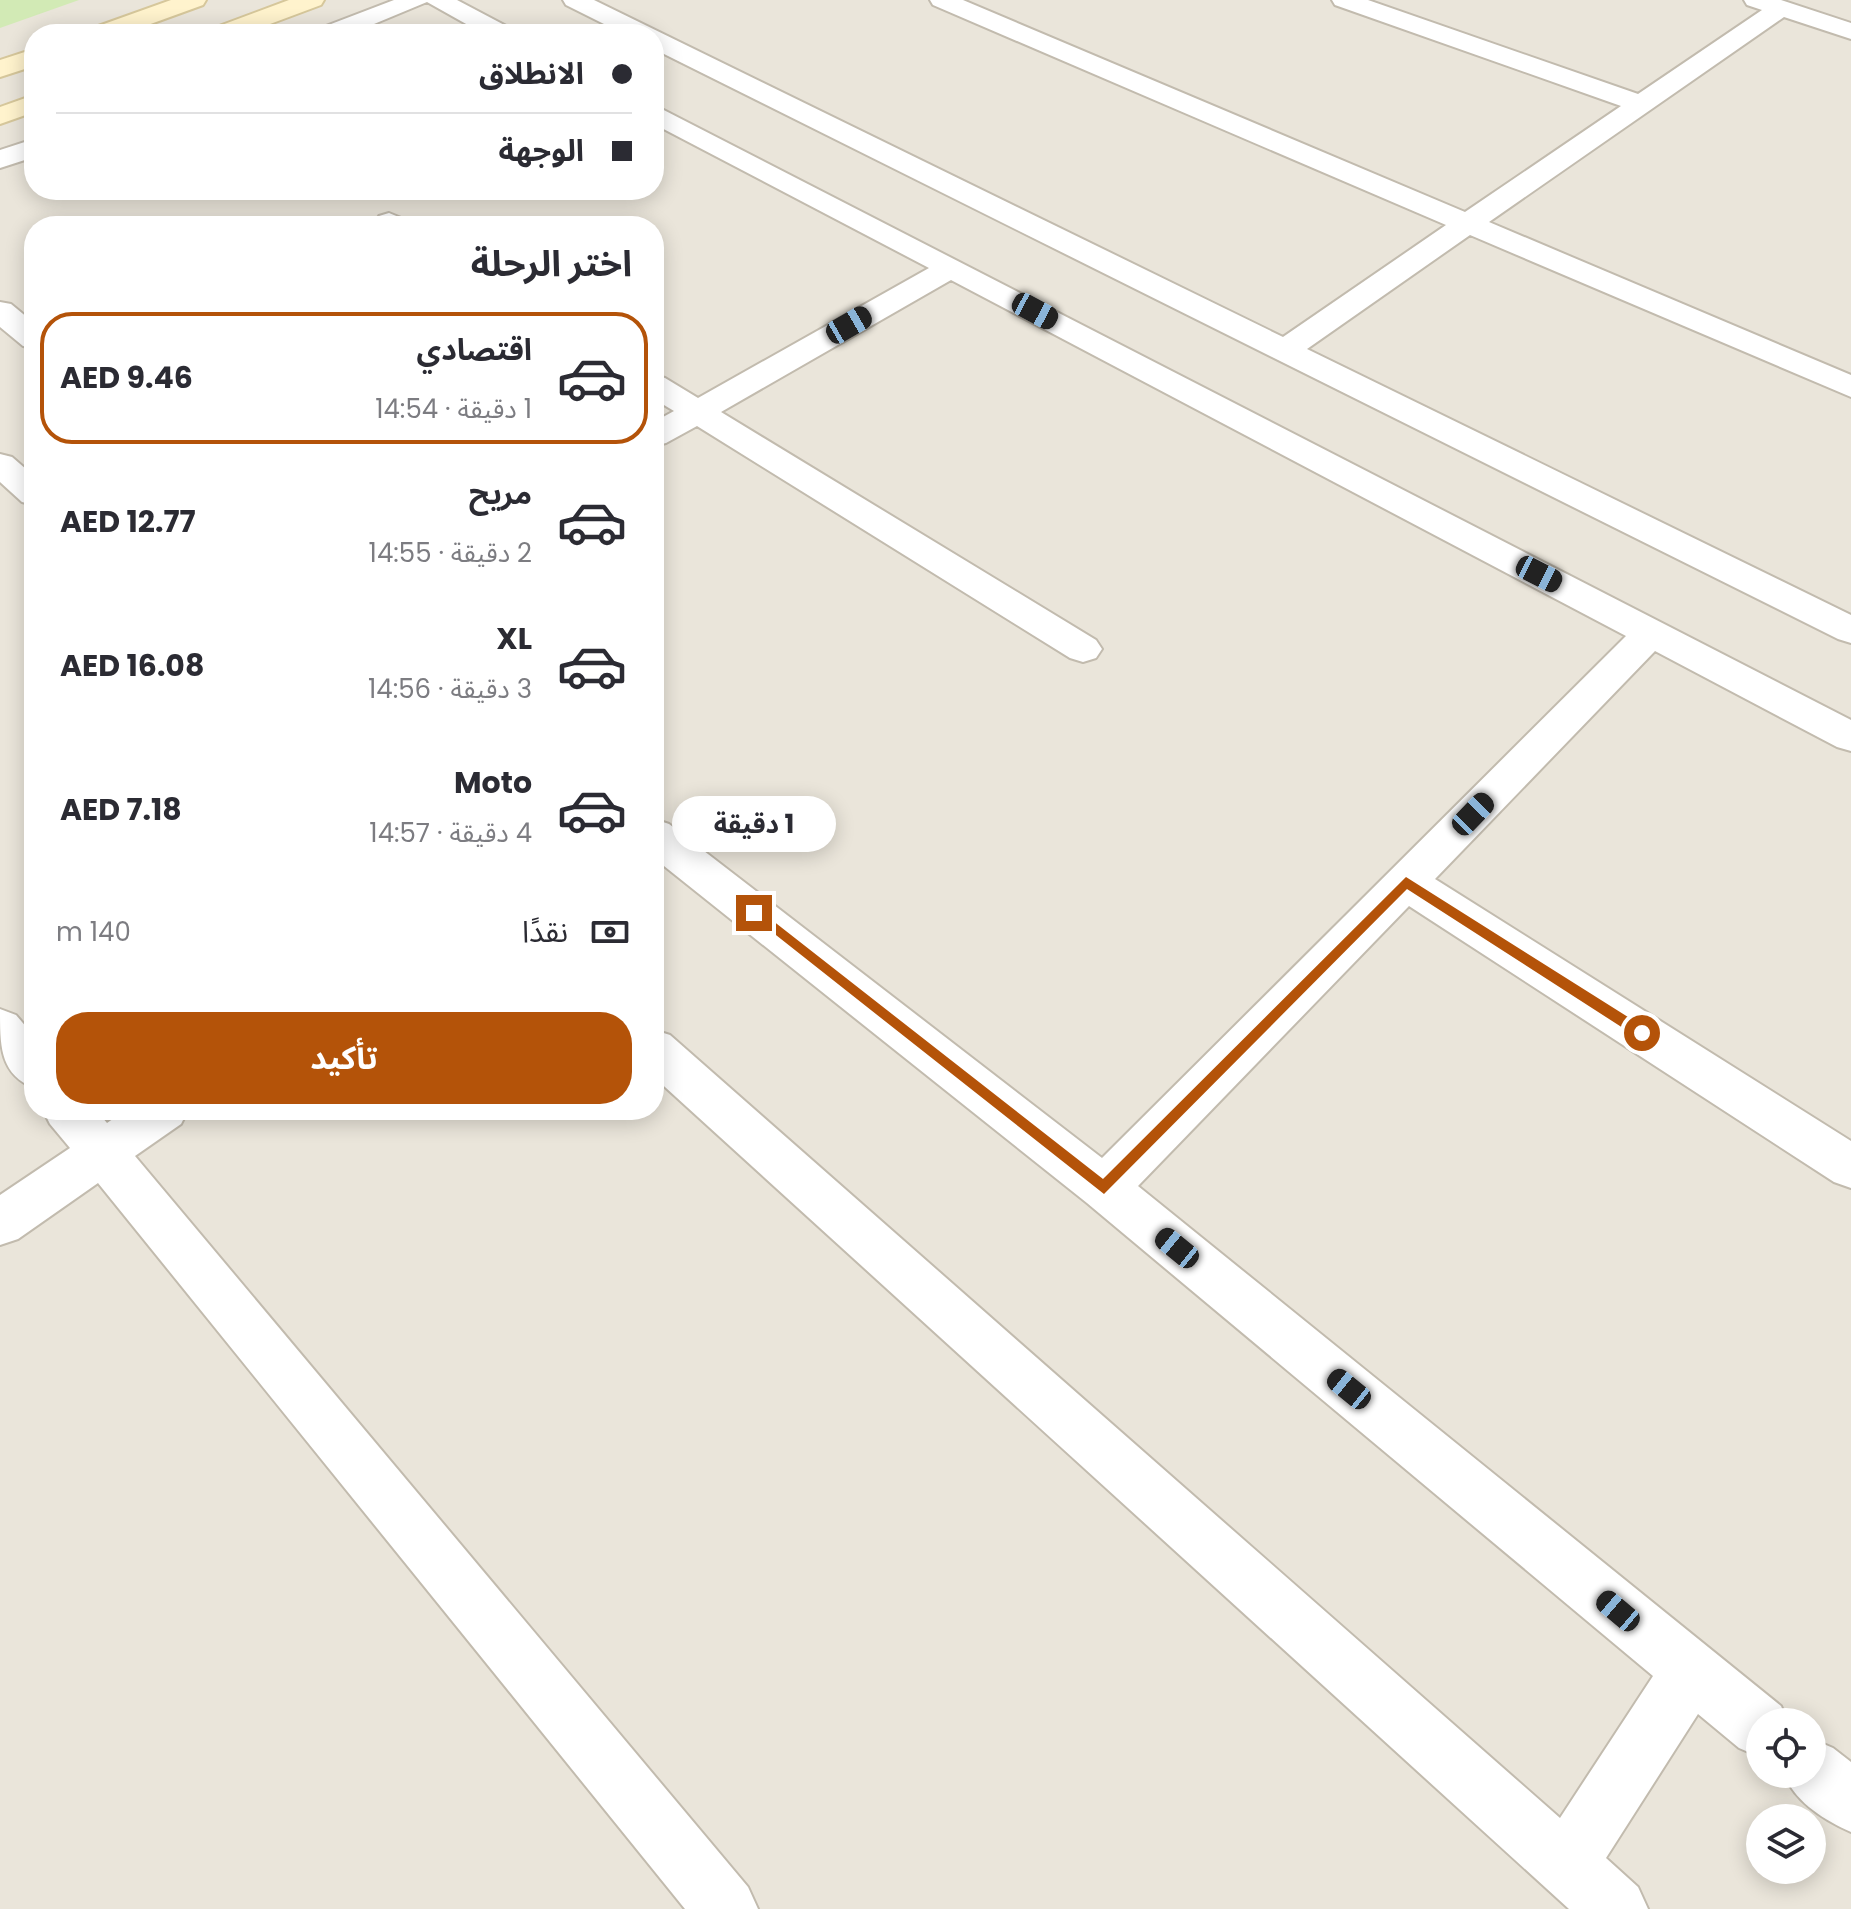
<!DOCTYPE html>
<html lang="ar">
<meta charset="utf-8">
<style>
body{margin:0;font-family:Poppins,"Noto Sans Arabic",sans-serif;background:#f2f2f3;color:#2b2b33;direction:rtl;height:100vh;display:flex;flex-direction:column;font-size:30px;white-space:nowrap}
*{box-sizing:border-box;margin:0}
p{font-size:26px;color:#7c7c81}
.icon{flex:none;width:44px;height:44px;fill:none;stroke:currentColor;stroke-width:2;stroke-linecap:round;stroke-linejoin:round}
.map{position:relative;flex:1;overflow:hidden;direction:ltr}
.side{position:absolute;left:24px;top:216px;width:640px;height:904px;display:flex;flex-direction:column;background:#fff;border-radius:32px;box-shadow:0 4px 20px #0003;direction:rtl}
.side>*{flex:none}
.top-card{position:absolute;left:24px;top:24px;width:640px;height:176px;border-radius:32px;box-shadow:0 4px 20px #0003;direction:rtl;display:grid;align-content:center;height:176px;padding:0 32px;background:#fff}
.tools{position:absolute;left:1746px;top:1708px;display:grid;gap:16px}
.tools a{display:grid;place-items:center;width:80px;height:80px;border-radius:50%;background:#fff;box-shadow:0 4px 20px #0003;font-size:40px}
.end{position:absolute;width:36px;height:36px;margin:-18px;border:10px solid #b45309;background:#fff;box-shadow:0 0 0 4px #fff}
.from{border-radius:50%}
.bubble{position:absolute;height:56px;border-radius:28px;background:#fff;box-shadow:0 4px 20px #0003;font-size:26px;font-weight:700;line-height:56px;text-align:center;direction:rtl}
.car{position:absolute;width:24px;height:48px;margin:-24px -12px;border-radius:10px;box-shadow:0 0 6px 2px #0007;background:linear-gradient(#222 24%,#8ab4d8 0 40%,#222 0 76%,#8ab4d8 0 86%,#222 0)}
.top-card b{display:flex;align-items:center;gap:28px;height:76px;font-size:30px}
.top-card b+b{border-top:2px solid #e1e1e2}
.top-card i{width:20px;height:20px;background:#2b2b33}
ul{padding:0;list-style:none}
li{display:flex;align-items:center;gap:24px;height:132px;margin:0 16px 12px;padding:0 16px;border:4px solid transparent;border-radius:32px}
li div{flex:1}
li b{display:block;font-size:30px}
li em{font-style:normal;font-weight:700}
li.active{border-color:#b45309}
li>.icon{width:72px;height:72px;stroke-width:1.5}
h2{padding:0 32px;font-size:36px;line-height:96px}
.pay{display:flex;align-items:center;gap:20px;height:88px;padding:0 32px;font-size:30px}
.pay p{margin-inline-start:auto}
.primary-button{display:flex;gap:16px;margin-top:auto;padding:16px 32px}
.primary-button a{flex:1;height:92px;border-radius:32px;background:#b45309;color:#fff;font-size:32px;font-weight:700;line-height:92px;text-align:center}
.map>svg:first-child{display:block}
.residential{fill:#eae5da;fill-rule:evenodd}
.green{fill:#d2eab5}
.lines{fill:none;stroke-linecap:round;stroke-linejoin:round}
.minor-casing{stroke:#c2bbae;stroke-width:4}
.secondary-casing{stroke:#d6c79b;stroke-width:4}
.minor{fill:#fff;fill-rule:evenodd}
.secondary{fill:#fff3cd;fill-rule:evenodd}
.route{fill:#b45309}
</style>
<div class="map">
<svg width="1851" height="1909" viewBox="0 0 1851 1909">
<rect width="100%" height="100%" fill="#f6f3ec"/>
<path class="residential" d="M0,0H1851V1909H0ZM34,34H654V190H34ZM34,226H654V1110H34ZM1760,1722H1812V1774H1760ZM1760,1818H1812V1870H1760Z"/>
<path class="green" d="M0,0H79L0,28Z"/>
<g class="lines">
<g class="minor-casing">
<path id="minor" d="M394,0H457L512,29L516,34H484L427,2L350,34H314L318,29Z
M563,0H594L1283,337L1446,225L933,5L930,0H963L1465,212L1621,106L1335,5L1332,0H1368L1638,94L1762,10L1747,5L1744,0H1781L1851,23V39L1784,17L1489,222L1851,375V397L1470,235L1307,349L1851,615V643L1838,639L654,49V34H624L566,5Z
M654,105L1851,720V751L1837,747L1655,651L1435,879L1851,1141V1188L1834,1182L1409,906L1138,1186L1781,1706L1788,1722H1760V1757L1739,1748L1698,1714L1606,1858L1638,1887L1648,1909H1569L654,1077V1030L670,1035L1560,1818L1653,1676L1087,1203L654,858V819L669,824L1102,1158L1626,636L951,280L721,412L1096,640L1102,649L1096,658L1083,662L1070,658L697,426L666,443L654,446V422L674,411L654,399V375L665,378L698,398L929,268L654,124Z
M34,139V157L0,168V150Z
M389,213L406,220L411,226H377L375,222L379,216Z
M0,302L11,304L34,323V348L23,346L0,327Z
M0,454L12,457L34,476V505L22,502L0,482Z
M0,1009L16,1015L34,1036V1088C0,1074 0,1047 0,1009Z
M43,1110H96L107,1123L126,1110H188L181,1124L135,1156L748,1887L758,1909H685L98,1183L18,1239L0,1245V1195L70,1148L50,1124Z
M1812,1739L1833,1748L1851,1762V1832C1824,1820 1795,1802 1784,1774H1812Z"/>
</g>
<g class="secondary-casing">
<path id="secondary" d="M171,0H206L203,5L123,34H86L90,29Z
M289,0H324L321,5L243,34H207L211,29Z
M34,49V66L0,77V60Z
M34,95V112L0,124V107Z"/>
</g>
<use href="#minor" class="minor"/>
<use href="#secondary" class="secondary"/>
</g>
<path class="route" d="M1406,877L1647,1029V1037H1637L1407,889L1104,1194L748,913L754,908L759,910L1103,1179Z"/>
</svg>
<div class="tools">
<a><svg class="icon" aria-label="locate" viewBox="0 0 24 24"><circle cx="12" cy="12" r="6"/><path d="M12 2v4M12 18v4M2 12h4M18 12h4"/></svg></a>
<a><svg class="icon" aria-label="layers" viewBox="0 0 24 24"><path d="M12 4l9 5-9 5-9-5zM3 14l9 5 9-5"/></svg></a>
</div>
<i class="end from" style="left:1642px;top:1033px"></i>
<i class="end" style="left:754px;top:913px"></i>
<div class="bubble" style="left:672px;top:796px;width:164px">1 دقيقة</div>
<i class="car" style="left:1035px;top:311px;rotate:118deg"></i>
<i class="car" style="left:849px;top:325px;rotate:60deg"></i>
<i class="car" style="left:1539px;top:574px;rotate:117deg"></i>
<i class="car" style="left:1473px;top:814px;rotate:44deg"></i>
<i class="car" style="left:1177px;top:1248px;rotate:309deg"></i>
<i class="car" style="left:1349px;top:1389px;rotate:309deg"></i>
<i class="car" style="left:1618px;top:1611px;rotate:310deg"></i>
<div class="top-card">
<b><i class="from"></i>الانطلاق</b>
<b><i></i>الوجهة</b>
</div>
<section class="side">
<h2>اختر الرحلة</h2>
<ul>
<li class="active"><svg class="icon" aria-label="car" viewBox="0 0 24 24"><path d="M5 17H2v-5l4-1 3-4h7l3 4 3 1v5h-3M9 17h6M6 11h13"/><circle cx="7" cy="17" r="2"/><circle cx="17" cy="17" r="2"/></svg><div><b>اقتصادي</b><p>1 دقيقة · 14:54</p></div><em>AED 9.46</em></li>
<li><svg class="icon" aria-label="car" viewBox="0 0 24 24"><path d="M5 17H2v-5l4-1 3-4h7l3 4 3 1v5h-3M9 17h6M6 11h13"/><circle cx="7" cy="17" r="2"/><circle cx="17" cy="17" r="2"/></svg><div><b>مريح</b><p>2 دقيقة · 14:55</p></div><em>AED 12.77</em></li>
<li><svg class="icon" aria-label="car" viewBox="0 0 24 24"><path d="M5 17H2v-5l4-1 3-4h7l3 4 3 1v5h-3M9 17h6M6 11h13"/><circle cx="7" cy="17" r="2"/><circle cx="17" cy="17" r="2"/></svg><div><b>XL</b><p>3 دقيقة · 14:56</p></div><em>AED 16.08</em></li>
<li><svg class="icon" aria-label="car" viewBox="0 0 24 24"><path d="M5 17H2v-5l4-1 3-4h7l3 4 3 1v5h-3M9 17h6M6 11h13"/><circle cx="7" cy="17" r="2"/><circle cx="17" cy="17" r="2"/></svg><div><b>Moto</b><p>4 دقيقة · 14:57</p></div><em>AED 7.18</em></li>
</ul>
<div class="pay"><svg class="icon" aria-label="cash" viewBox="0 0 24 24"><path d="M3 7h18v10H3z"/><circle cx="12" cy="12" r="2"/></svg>نقدًا<p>140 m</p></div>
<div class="primary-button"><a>تأكيد</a></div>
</section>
</div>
